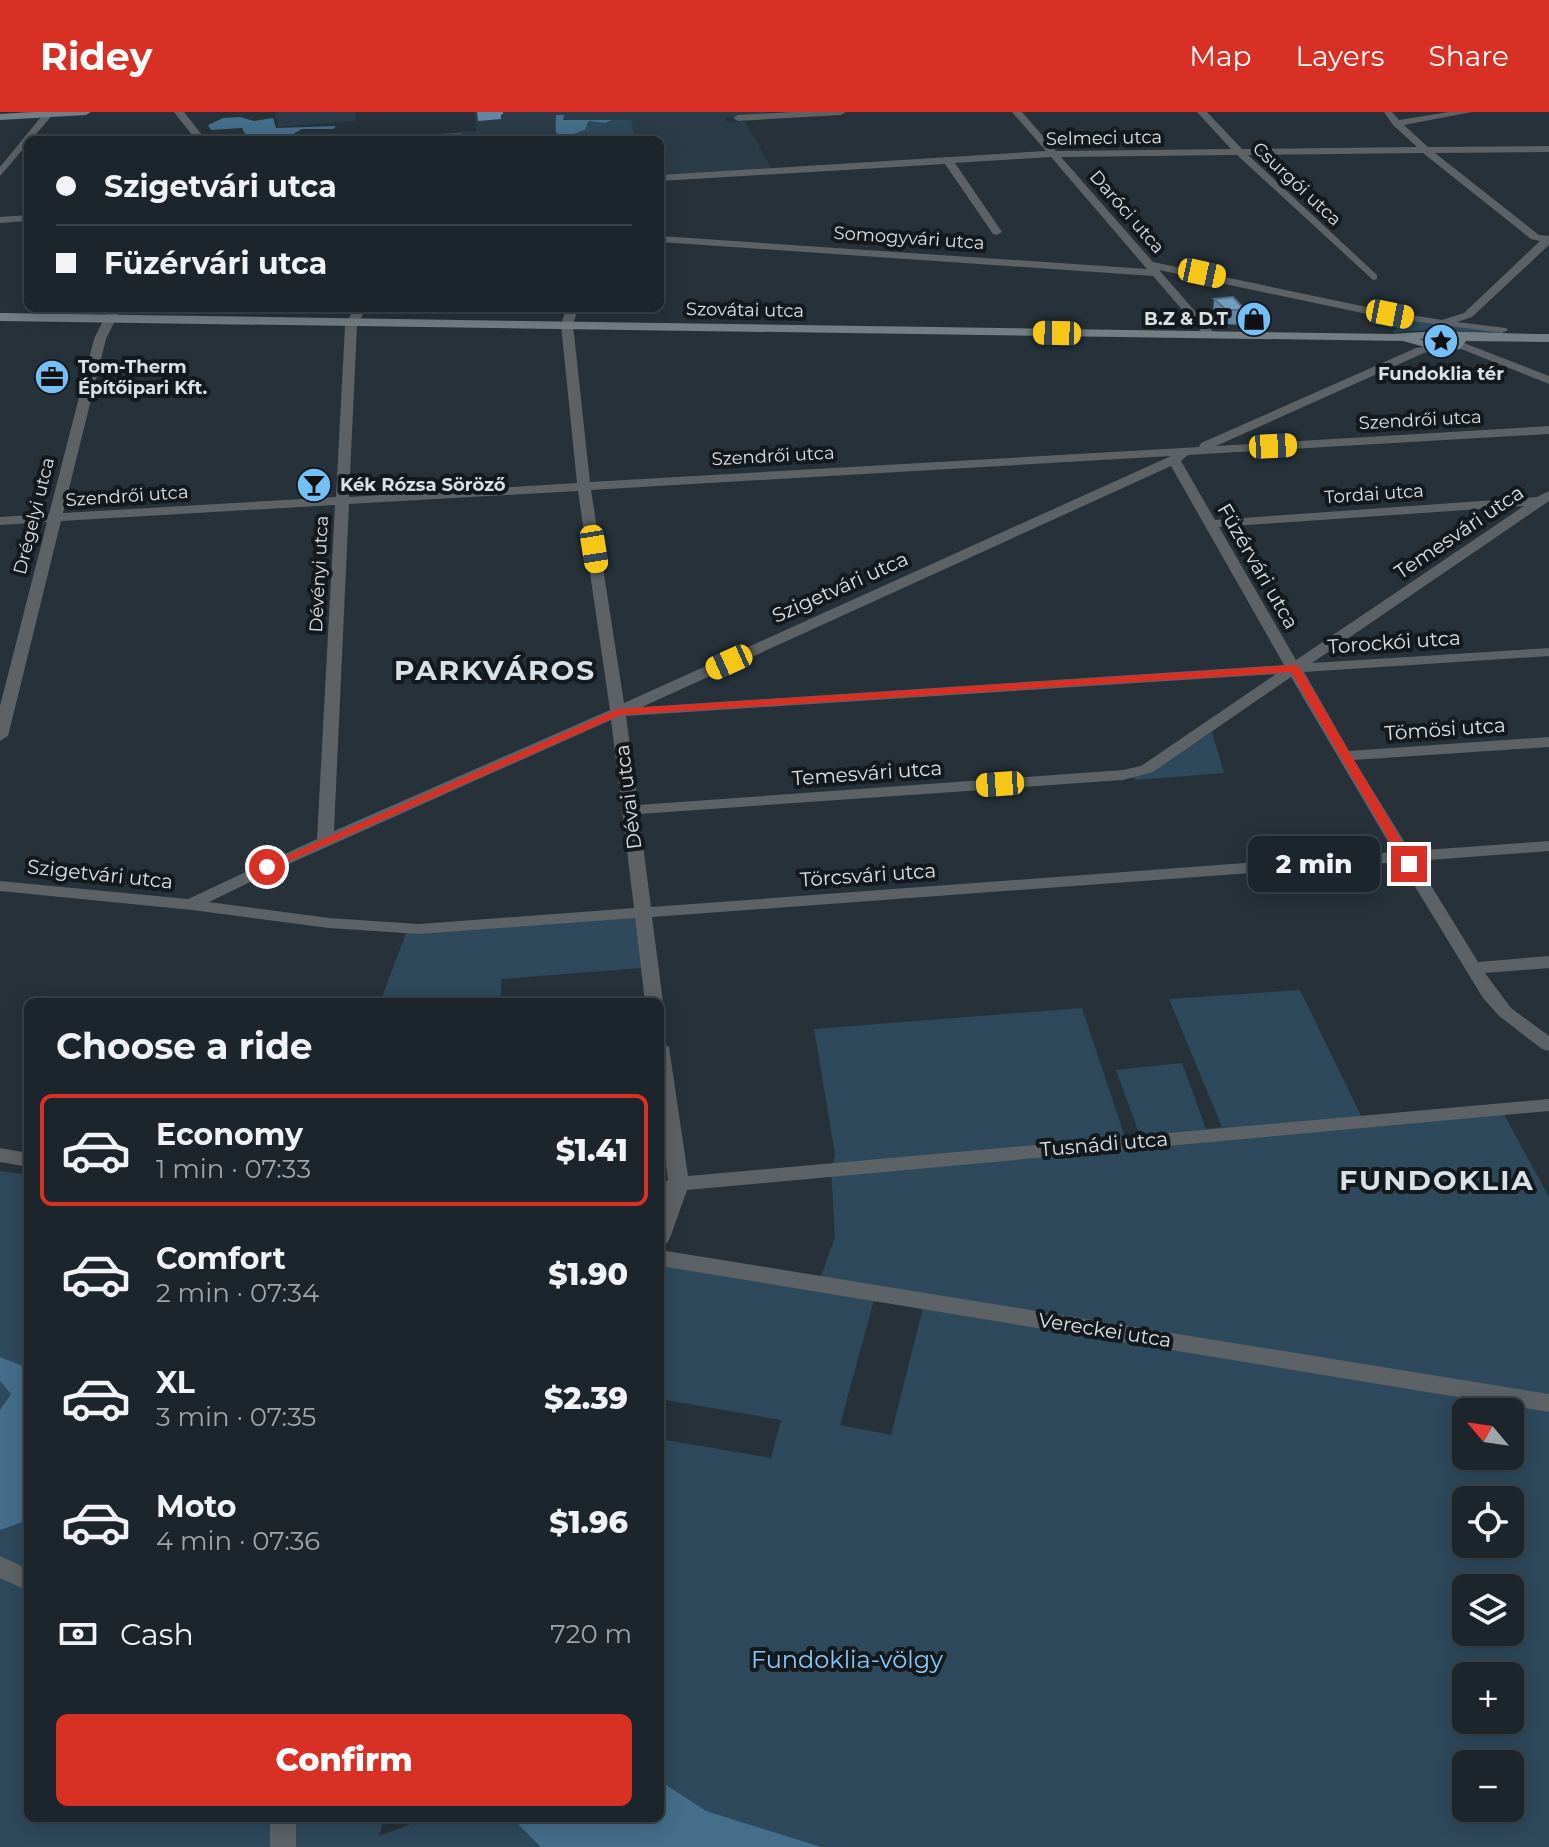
<!DOCTYPE html>
<meta charset="utf-8">
<style>
body{margin:0;font-family:Montserrat,sans-serif;background:#293138;color:#f1f3f6;height:100vh;display:flex;flex-direction:column;font-size:30px;white-space:nowrap}
*{box-sizing:border-box;margin:0}
p{font-size:26px;color:#a0a5a9}
.icon{flex:none;width:44px;height:44px;fill:none;stroke:currentColor;stroke-width:2;stroke-linecap:round;stroke-linejoin:round}
.map{position:relative;flex:1;overflow:hidden}
.details{position:absolute;left:24px;top:886px;width:640px;height:824px;display:flex;flex-direction:column;background:#1c252c;border-radius:12px;box-shadow:0 4px 20px #0003,0 0 0 2px #3a4248}
.details>*{flex:none}
.guide{position:absolute;left:24px;top:24px;width:640px;height:176px;border-radius:12px;box-shadow:0 4px 20px #0003,0 0 0 2px #3a4248;display:grid;align-content:center;height:176px;padding:0 32px;background:#1c252c}
.needle{width:52px;rotate:299deg}
.fabs{position:absolute;left:1452px;top:1286px;display:grid;gap:16px}
.fabs a{display:grid;place-items:center;width:72px;height:72px;border-radius:12px;background:#1c252c;box-shadow:0 4px 20px #0003,0 0 0 2px #3a4248;font-size:40px}
.end{position:absolute;width:36px;height:36px;margin:-18px;border:10px solid #d93025;background:#fff;box-shadow:0 0 0 4px #fff}
.from{border-radius:50%}
.bubble{position:absolute;height:56px;border-radius:12px;background:#1c252c;box-shadow:0 4px 20px #0003,0 0 0 2px #3a4248;font-size:26px;font-weight:800;line-height:56px;text-align:center}
.car{position:absolute;width:24px;height:48px;margin:-24px -12px;border-radius:10px;box-shadow:0 0 6px 2px #0007;background:linear-gradient(#f5c518 24%,#345 0 40%,#f5c518 0 76%,#345 0 86%,#f5c518 0)}
.guide b{display:flex;align-items:center;gap:28px;height:76px;font-size:30px}
.guide b+b{border-top:2px solid #3a4248}
.guide i{width:20px;height:20px;background:#f1f3f6}
ul{padding:0;list-style:none}
li{display:flex;align-items:center;gap:24px;height:112px;margin:0 16px 12px;padding:0 16px;border:4px solid transparent;border-radius:12px}
li div{flex:1}
li b{display:block;font-size:30px}
li em{font-style:normal;font-weight:800}
li.selected{border-color:#d93025}
li>.icon{width:72px;height:72px;stroke-width:1.5}
h2{padding:0 32px;font-size:36px;line-height:96px}
.pay{display:flex;align-items:center;gap:20px;height:88px;padding:0 32px;font-size:30px}
.pay p{margin-inline-start:auto}
.cta{display:flex;gap:16px;margin-top:auto;padding:16px 32px}
.cta a{flex:1;height:92px;border-radius:12px;background:#d93025;color:#fff;font-size:32px;font-weight:800;line-height:92px;text-align:center}
header{display:flex;align-items:center;gap:48px;box-sizing:border-box;height:112px;padding:0 40px;background:#d93025;color:#fff}
header strong{font-size:38px}
nav{display:flex;gap:44px;margin-inline-start:auto;font-size:28px}
.map>svg:first-child{display:block}
.built{fill:#2b3c49}
.green{fill:#2e495c;fill-rule:evenodd}
.forest{fill:#456e8b}
.lines{fill:none;stroke-linecap:round;stroke-linejoin:round}
.street{fill:#5c6266;fill-rule:evenodd}
.secondary{fill:#747e85;fill-rule:evenodd}
.wall{fill:#6387a2}
.building{fill:#739dbc;stroke:#506e84;stroke-width:2}
.route{fill:#d93025}
.labels{text-anchor:middle;stroke-width:8;stroke-linejoin:round;paint-order:stroke}
.far-street-label{font-size:18px;fill:#d9e1e7;stroke:#13191d}
.far-poi-label{font-size:18px;font-weight:bold;fill:#d9e1e7;stroke:#13191d;text-anchor:start}
.street-label{font-size:20px;fill:#d9e1e7;stroke:#13191d}
.near-park-label{font-size:24px;fill:#87c9f9;stroke:#13191d}
.district-label{font-size:28px;font-weight:bold;letter-spacing:2px;fill:#d9e1e7;stroke:#13191d}
</style>
<header>
<strong>Ridey</strong>
<nav><a>Map</a><a>Layers</a><a>Share</a></nav>
</header>
<div class="map">
<svg width="1549" height="1735" viewBox="0 0 1549 1735">
<rect width="100%" height="100%" fill="#26313a"/>
<path class="built" d="M275,0H355L356,9L278,15Z
M474,0H767L768,2L725,6L727,10L745,9L772,57L660,64V28H462L460,20L476,19Z"/>
<path class="green" d="M612,8H631L636,28H569L570,23L581,20L590,12L587,9L605,11Z
M1391,204L1496,220L1503,222H1462L1432,217L1392,221L1398,213Z
M1212,620L1224,661L1135,668L1133,663L1163,652Z
M635,805L641,856L501,867V890H430L431,887L382,885L406,821Z
M1300,878L1364,1010L1502,999L1549,1085V1735H0V1059L28,1063V1706H384L379,1724L409,1713L414,1706H660V1327L771,1346L781,1308L660,1287V1139L821,1164L835,1125L831,1058L835,1043L814,917L1082,896L1125,1025L1140,1024L1116,958L1182,951L1206,1017L1222,1015L1169,887ZM874,1188L923,1196L891,1323L840,1313ZM1466,1300H1510V1344H1466ZM1466,1388H1510V1432H1466ZM1466,1476H1510V1520H1466ZM1466,1564H1510V1608H1466ZM1466,1652H1510V1696H1466Z"/>
<path class="forest" d="M556,3H564L563,8H612L605,11L589,9L585,18L570,23L569,28C552,28 556,15 556,3Z
M240,5L254,9L273,6L276,16L336,14L333,17H302L293,22L304,28H285L277,23L231,28L246,24L242,16L211,18L208,13L223,6Z
M0,1245L28,1256V1408L0,1418V1298L11,1282L0,1269Z
M660,1669L706,1699L821,1735H541L514,1708L506,1706H660Z"/>
<g class="lines">
<path class="street" d="M45,0H55L0,64V55Z
M174,0H184L206,28H196Z
M793,0H846L841,3L738,9L733,6L738,3Z
M1012,0H1022L1056,39L1231,37L1197,0H1207L1242,37L1417,35L1393,13L1384,0H1392L1399,8L1449,0H1472L1404,13L1428,35L1549,34V40L1435,41L1539,123L1549,124V133L1472,205L1457,210L1506,216L1508,218L1502,221L1381,205L1159,158L1214,221L1216,223L1210,226L1206,225L1153,164L660,130V124L1147,157L1051,45L955,51L1002,120L997,123L993,122L945,52L660,69V63L1046,39ZM1423,41L1531,127L1540,129L1464,201L1442,208L1381,198L1153,150L1061,45L1237,43L1373,168L1377,167V163L1248,43Z
M461,21V25L458,26L372,28L377,25Z
M28,103V109L0,111V105Z
M109,196H121L106,227L63,401L336,385L345,214L354,196H366L357,214L349,385L577,371L561,213L566,196H578L573,213L590,370L1199,335L1201,331L1416,236L1438,233V237L1424,241L1216,334L1549,314V322L1188,343L1181,349L1215,408L1537,385L1549,379V389L1312,551L1549,536V544L1304,560L1349,639L1549,625V635L1354,648L1410,739L1549,729V739L1416,749L1478,850L1549,844V856L1485,861L1511,896L1549,924V939L1542,937L1499,904L1483,886L1400,750L652,805L663,890L660,894V890H645L635,806L419,822L329,816L192,798L0,779V769L188,787L317,727L335,393L61,409L8,624L0,629V594L47,410L0,413V405L49,402L94,227ZM1171,344L624,591L591,378ZM1171,354L1284,553L642,595ZM578,379L610,598L334,719L349,392ZM1524,394L1296,548L1219,415ZM1276,562L1141,654L1123,658L638,693L626,604ZM1291,565L1394,740L651,795L639,702L1123,668L1153,660ZM611,608L634,796L419,812L329,806L209,790L273,759Z
M1456,231H1464L1549,264V272L1456,235Z
M660,929L669,935L688,1064L1549,987V999L687,1078L670,1126L667,1131L660,1133V1097L665,1084L660,1085V1071L668,1068L660,1005Z
M0,1036L28,1041V1055L0,1050Z
M660,1138L1549,1282V1300L660,1154Z
M0,1444L28,1457V1479L0,1466Z
M270,1706H296V1735H270Z"/>
<path class="secondary" d="M32,0H91L86,3L0,8V2Z
M0,201L1393,222C1445,217 1496,222 1549,222V230L1466,229L1460,237L1443,240L1403,229L0,209ZM1429,226H1444L1453,231L1443,233L1419,227Z"/>
</g>
<path class="wall" d="M477,0H503V2L501,3V7L478,9Z
M1214,187L1245,198L1243,213L1224,212L1213,201Z"/>
<path class="building" d="M1233,185L1245,198H1226L1214,187Z"/>
<path class="route" d="M1295,553L1300,556L1415,752L1413,754L1403,752L1291,560L620,603L271,757L261,755L618,597Z"/>
<defs>
<g id="shop-disc" transform="scale(1.8)"><circle r="9.5" fill="#74c0f6" stroke="#13191d"/><path d="M-5-2.5h2.3a2.7 3.5 0 0 1 5.4 0H5L5.5 6h-11ZM-1.5-2.5h3a1.5 2.3 0 0 0-3 0Z" fill="#111"/></g>
<g id="sight-disc" transform="scale(1.8)"><circle r="9.5" fill="#74c0f6" stroke="#13191d"/><path d="M0-6L1.8-2.2L6-1.7L2.9 1.2L3.7 5.4L0 3.3L-3.7 5.4L-2.9 1.2L-6-1.7L-1.8-2.2Z" fill="#111"/></g>
<g id="office-disc" transform="scale(1.8)"><circle r="9.5" fill="#74c0f6" stroke="#13191d"/><path d="M-6-3h4V-5.5h4V-3h4V5H-6ZM-1-4.5V-3h2v-1.5ZM-6 0V1H6V0Z" fill="#111"/></g>
<g id="bar-disc" transform="scale(1.8)"><circle r="9.5" fill="#74c0f6" stroke="#13191d"/><path d="M-6-5H6L.8 .8V4.5H3.5V6h-7V4.5H-.8V.8Z" fill="#111"/></g>
</defs>
<g fill-rule="evenodd">
<use href="#shop-disc" x="1254" y="207"/>
<use href="#sight-disc" x="1441" y="229"/>
<use href="#office-disc" x="52" y="265"/>
<use href="#bar-disc" x="314" y="373"/>
</g>
<g class="labels">
<g class="far-street-label">
<text transform="translate(1104 26) rotate(-1)" y="6">Selmeci utca</text>
<text transform="translate(1297 72) rotate(43)" y="6">Csurgói utca</text>
<text transform="translate(1127 100) rotate(49)" y="6">Daróci utca</text>
<text transform="translate(909 126) rotate(4)" y="6">Somogyvári utca</text>
<text transform="translate(745 198) rotate(1)" y="6">Szovátai utca</text>
<text transform="translate(1420 308) rotate(-3)" y="6">Szendrői utca</text>
<text transform="translate(773 344) rotate(-3)" y="6">Szendrői utca</text>
<text transform="translate(1374 382) rotate(-4)" y="6">Tordai utca</text>
<text transform="translate(127 384) rotate(-4)" y="6">Szendrői utca</text>
<text transform="translate(34 404) rotate(-76)" y="6">Drégelyi utca</text>
<text transform="translate(319 462) rotate(-87)" y="6">Dévényi utca</text>
</g>
<g class="far-poi-label">
<text x="1228" y="213" text-anchor="end">B.Z &amp; D.T</text>
<text x="78" y="261">Tom-Therm<tspan x="78" dy="21">Építőipari Kft.</tspan></text>
<text x="1441" y="268" text-anchor="middle">Fundoklia tér</text>
<text x="340" y="379">Kék Rózsa Söröző</text>
</g>
<g class="street-label">
<text transform="translate(1459 420) rotate(-34)" y="7">Temesvári utca</text>
<text transform="translate(1258 454) rotate(60)" y="7">Füzérvári utca</text>
<text transform="translate(840 475) rotate(-24)" y="7">Szigetvári utca</text>
<text transform="translate(1394 530) rotate(-4)" y="7">Torockói utca</text>
<text transform="translate(1445 617) rotate(-4)" y="7">Tömösi utca</text>
<text transform="translate(867 661) rotate(-4)" y="7">Temesvári utca</text>
<text transform="translate(628 685) rotate(-97)" y="7">Dévai utca</text>
<text transform="translate(100 762) rotate(6)" y="7">Szigetvári utca</text>
<text transform="translate(868 763) rotate(-4)" y="7">Törcsvári utca</text>
<text transform="translate(1104 1032) rotate(-5)" y="7">Tusnádi utca</text>
<text transform="translate(1105 1218) rotate(9)" y="7">Vereckei utca</text>
</g>
<g class="near-park-label">
<text x="847" y="1556">Fundoklia-völgy</text>
</g>
<g class="district-label">
<text x="495" y="568">PARKVÁROS</text>
<text x="1437" y="1078">FUNDOKLIA</text>
</g>
</g>
</svg>
<div class="fabs">
<a><svg class="needle" viewBox="-14 -14 28 28"><path d="M0-13l5 13h-10z" fill="#e53935"/><path d="M0 13l5-13h-10z" fill="#a0a5a9"/></svg></a>
<a><svg class="icon" aria-label="locate" viewBox="0 0 24 24"><circle cx="12" cy="12" r="6"/><path d="M12 2v4M12 18v4M2 12h4M18 12h4"/></svg></a>
<a><svg class="icon" aria-label="layers" viewBox="0 0 24 24"><path d="M12 4l9 5-9 5-9-5zM3 14l9 5 9-5"/></svg></a>
<a>+</a>
<a>−</a>
</div>
<i class="end from" style="left:267px;top:755px"></i>
<i class="end" style="left:1409px;top:752px"></i>
<div class="bubble" style="left:1248px;top:724px;width:132px">2 min</div>
<i class="car" style="left:1202px;top:161px;rotate:102deg"></i>
<i class="car" style="left:1390px;top:202px;rotate:101deg"></i>
<i class="car" style="left:1057px;top:221px;rotate:271deg"></i>
<i class="car" style="left:1273px;top:334px;rotate:87deg"></i>
<i class="car" style="left:594px;top:437px;rotate:171deg"></i>
<i class="car" style="left:729px;top:550px;rotate:246deg"></i>
<i class="car" style="left:1000px;top:672px;rotate:266deg"></i>
<div class="guide">
<b><i class="from"></i>Szigetvári utca</b>
<b><i></i>Füzérvári utca</b>
</div>
<section class="details">
<h2>Choose a ride</h2>
<ul>
<li class="selected"><svg class="icon" aria-label="car" viewBox="0 0 24 24"><path d="M5 17H2v-5l4-1 3-4h7l3 4 3 1v5h-3M9 17h6M6 11h13"/><circle cx="7" cy="17" r="2"/><circle cx="17" cy="17" r="2"/></svg><div><b>Economy</b><p>1 min · 07:33</p></div><em>$1.41</em></li>
<li><svg class="icon" aria-label="car" viewBox="0 0 24 24"><path d="M5 17H2v-5l4-1 3-4h7l3 4 3 1v5h-3M9 17h6M6 11h13"/><circle cx="7" cy="17" r="2"/><circle cx="17" cy="17" r="2"/></svg><div><b>Comfort</b><p>2 min · 07:34</p></div><em>$1.90</em></li>
<li><svg class="icon" aria-label="car" viewBox="0 0 24 24"><path d="M5 17H2v-5l4-1 3-4h7l3 4 3 1v5h-3M9 17h6M6 11h13"/><circle cx="7" cy="17" r="2"/><circle cx="17" cy="17" r="2"/></svg><div><b>XL</b><p>3 min · 07:35</p></div><em>$2.39</em></li>
<li><svg class="icon" aria-label="car" viewBox="0 0 24 24"><path d="M5 17H2v-5l4-1 3-4h7l3 4 3 1v5h-3M9 17h6M6 11h13"/><circle cx="7" cy="17" r="2"/><circle cx="17" cy="17" r="2"/></svg><div><b>Moto</b><p>4 min · 07:36</p></div><em>$1.96</em></li>
</ul>
<div class="pay"><svg class="icon" aria-label="cash" viewBox="0 0 24 24"><path d="M3 7h18v10H3z"/><circle cx="12" cy="12" r="2"/></svg>Cash<p>720 m</p></div>
<div class="cta"><a>Confirm</a></div>
</section>
</div>
